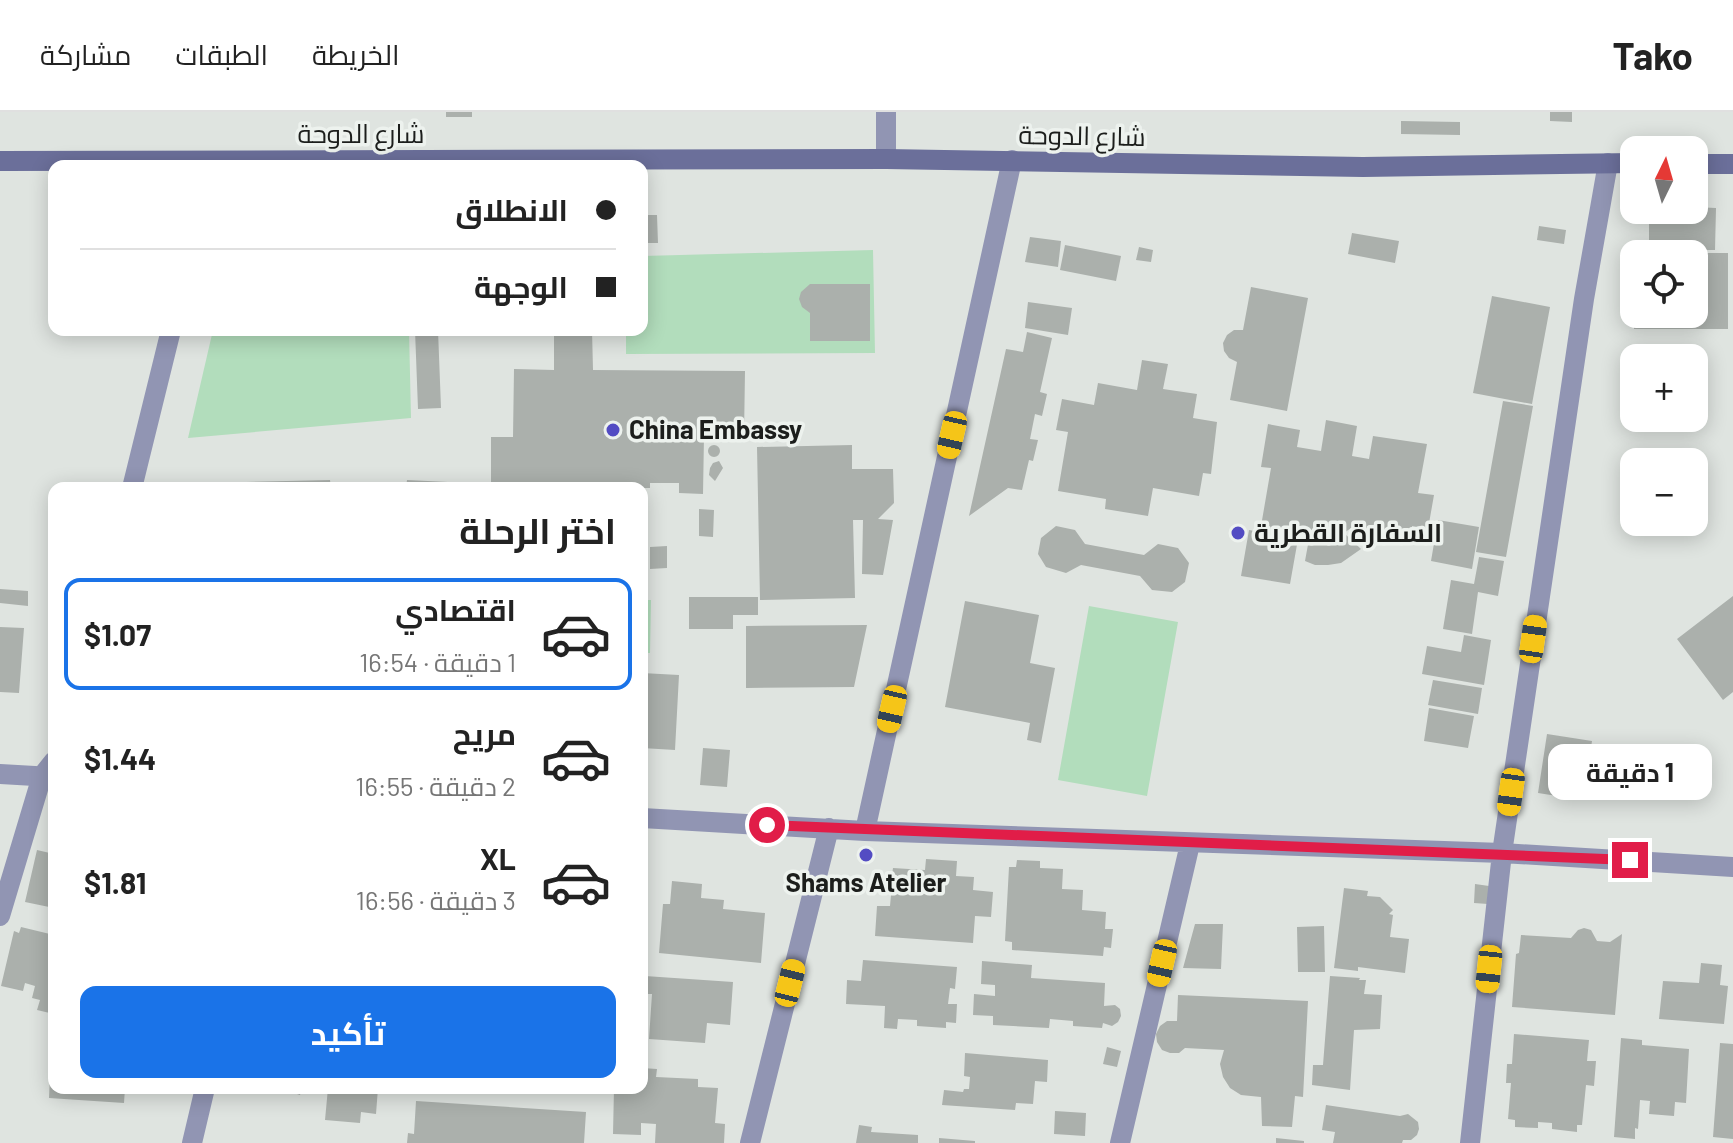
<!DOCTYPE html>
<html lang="ar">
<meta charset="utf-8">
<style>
body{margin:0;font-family:Barlow,Cairo,sans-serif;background:#f6f6f6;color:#222;direction:rtl;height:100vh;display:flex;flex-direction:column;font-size:30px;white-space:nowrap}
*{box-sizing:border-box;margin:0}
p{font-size:26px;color:#767676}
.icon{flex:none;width:44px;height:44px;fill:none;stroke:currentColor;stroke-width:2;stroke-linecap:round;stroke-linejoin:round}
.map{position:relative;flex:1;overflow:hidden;direction:ltr}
.sheet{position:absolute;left:48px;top:370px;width:600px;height:612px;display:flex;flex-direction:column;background:#fff;border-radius:16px;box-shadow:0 4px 20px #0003;direction:rtl}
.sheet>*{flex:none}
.hud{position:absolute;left:48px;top:48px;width:600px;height:176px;border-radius:16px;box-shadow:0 4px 20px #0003;direction:rtl;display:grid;align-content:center;height:176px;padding:0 32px;background:#fff}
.needle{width:52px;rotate:5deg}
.buttons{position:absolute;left:1620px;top:24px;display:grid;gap:16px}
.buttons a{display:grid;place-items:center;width:88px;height:88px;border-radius:16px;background:#fff;box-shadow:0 4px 20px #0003;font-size:40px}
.end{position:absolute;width:36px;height:36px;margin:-18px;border:10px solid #e11d48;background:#fff;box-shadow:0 0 0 4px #fff}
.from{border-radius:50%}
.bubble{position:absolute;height:56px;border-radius:16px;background:#fff;box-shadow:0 4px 20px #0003;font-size:26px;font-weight:700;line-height:56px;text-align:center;direction:rtl}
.car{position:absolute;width:24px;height:48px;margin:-24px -12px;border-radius:10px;box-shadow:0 0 6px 2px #0007;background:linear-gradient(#f5c518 24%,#345 0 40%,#f5c518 0 76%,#345 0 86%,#f5c518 0)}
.hud b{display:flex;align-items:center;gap:28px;height:76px;font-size:30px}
.hud b+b{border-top:2px solid #e0e0e0}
.hud i{width:20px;height:20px;background:#222}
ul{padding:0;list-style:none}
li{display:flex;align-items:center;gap:24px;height:112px;margin:0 16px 12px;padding:0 16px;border:4px solid transparent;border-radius:16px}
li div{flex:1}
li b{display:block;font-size:30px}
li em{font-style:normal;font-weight:700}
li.selected{border-color:#1a73e8}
li>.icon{width:72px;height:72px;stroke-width:1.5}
h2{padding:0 32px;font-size:36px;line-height:96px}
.cta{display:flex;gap:16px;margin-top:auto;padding:16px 32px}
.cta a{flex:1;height:92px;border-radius:16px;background:#1a73e8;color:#fff;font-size:32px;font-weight:700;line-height:92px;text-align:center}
header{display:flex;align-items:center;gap:48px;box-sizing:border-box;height:112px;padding:0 40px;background:#fff;border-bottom:2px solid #e0e0e0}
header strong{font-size:38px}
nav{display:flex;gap:44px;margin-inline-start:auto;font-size:28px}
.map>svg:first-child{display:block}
.green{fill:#b2ddbc}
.building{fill:#abb0ac}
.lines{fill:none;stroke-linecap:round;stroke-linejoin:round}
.street{stroke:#9195b3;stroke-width:20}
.secondary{stroke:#6b6f9a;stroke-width:20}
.route{stroke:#e11d48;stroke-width:10}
.poi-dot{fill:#534cc3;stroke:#edf2ee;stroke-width:3}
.labels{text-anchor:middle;stroke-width:7;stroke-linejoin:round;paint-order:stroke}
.street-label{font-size:26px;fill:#1c1e1c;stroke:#edf2ee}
.poi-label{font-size:26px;font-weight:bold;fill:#1c1e1c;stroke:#edf2ee;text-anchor:start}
</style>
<header>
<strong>Tako</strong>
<nav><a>الخريطة</a><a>الطبقات</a><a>مشاركة</a></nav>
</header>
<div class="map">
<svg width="1733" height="1031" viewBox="0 0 1733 1031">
<rect width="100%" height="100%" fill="#dfe4e0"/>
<path class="green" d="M873,138L875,241L626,242V218H642V144Z
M213,218H409L411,306L188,326Z
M642,488H651L650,541H642Z
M1089,494L1178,510L1147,684L1058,668Z"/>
<path class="building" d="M446,0H472V5H446Z
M1550,0H1572V10L1550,9Z
M1401,9L1460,10V23L1401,22Z
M1694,95L1716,96L1715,138H1649V98H1694Z
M642,103H657L658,131H642Z
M1539,114L1566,118L1564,132L1537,128Z
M1352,121L1399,129L1395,151L1348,142Z
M1030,125L1061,129L1058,155L1025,150Z
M1065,133L1121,144L1116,169L1060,158Z
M1139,135L1153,138L1151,150L1136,148Z
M1694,141H1728V217H1634V202H1694Z
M810,172H870V229H810V201L802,195L799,187L801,180Z
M1251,175L1308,186L1287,299L1230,288L1237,250L1229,246L1224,239L1223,231L1227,223L1234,218H1243Z
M1492,184L1550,195L1532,292L1473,281Z
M1028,190L1072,196L1068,223L1025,216Z
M415,218H438L441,296L418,297Z
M554,218H592L593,258L745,259L744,324H704L703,382L679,381V371H650V376H503V373L491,372V325H513L514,257L554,258Z
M1027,220L1052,226L1040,280L1047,282L1042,304L1035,302L1030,327L1038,328L1033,349L1029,348L1022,378L1008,376L969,404L1006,237L1023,240Z
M1142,248L1168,252L1163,277L1197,282L1193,306L1217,310L1211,362L1203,361L1199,384L1153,376L1148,404L1105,397L1106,387L1058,379L1068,320L1056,318L1062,287L1094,293L1098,271L1137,278Z
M1503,289L1533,294L1506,445L1476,440Z
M1326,308L1357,314L1352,344L1369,347L1373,324L1427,332L1418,381L1434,383L1428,417L1412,414L1411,429L1351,416L1344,421L1361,437L1341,451L1328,453H1315L1305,449L1309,427H1298L1290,472L1241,464L1249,418L1260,420L1271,356L1261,355L1268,312L1300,318L1297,335L1321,339Z
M708 339a6 6 0 1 1 12 0a6 6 0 1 1-12 0Z
M852,333V357H893L894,391L878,407L893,408L883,463L862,462L863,408H853L855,486L760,488L757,335Z
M719,349L723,356L715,369L709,363L710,356L713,351Z
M330,368L331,376H245L246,370Z
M407,368L448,370V376H406Z
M699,397L714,398L713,425L699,424Z
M642,399H647V453H642Z
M1438,408L1479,415L1472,457L1431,449Z
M1056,414L1075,418L1085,432L1144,443L1158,432L1178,436L1189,451L1185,470L1172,480L1152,478L1140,464L1081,453L1066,461L1046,455L1038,442L1041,426Z
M667,434V456L650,457V435Z
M1479,445L1504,449L1498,484L1478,480L1472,522L1443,517L1451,468L1474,472Z
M0,477L28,479V494L0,491Z
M1733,484V580L1723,588L1677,527Z
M689,485H758V503H733V517H689Z
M965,489L1039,503L1030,551L1055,556L1041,631L1027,628L1030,611L945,595Z
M867,513L854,575L746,576V514Z
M0,515L24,516L19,581L0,580Z
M1464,523L1491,528L1484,573L1422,562L1427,534L1461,540Z
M642,561L679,563L675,638L642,636Z
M1433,568L1482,576L1478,602L1428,593Z
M1429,596L1474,604L1468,636L1424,629Z
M1547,622L1592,629L1583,688L1538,681Z
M703,636L730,638L727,675L700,673Z
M37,738L54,742V796L25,790Z
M926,747L957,749L956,764L974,765L973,778L993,780L991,805L975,804L973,831L875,824L877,794H890L891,783L884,782L885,762L892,763L893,756L925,758Z
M1017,748L1040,749V756L1063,757L1062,777L1083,778L1082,798L1106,800L1105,817H1113L1111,836L1104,835L1103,844L1012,838V830L1005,829L1009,755H1016Z
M672,769L702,772L701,786L724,788L723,797L765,801L761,851L659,841L663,792H670Z
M1475,772L1489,774L1488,792L1474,791Z
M1344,776L1368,779L1367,784L1380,785L1393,798L1389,802L1393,803L1390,825L1409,827L1405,861L1358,855V859L1334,856Z
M1195,812H1223L1221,857L1183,856Z
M1324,814L1325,860H1298L1297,815Z
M21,815L54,823V902L37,898L40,888L32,886L35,874L25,871L23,879L1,874L14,819L19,821Z
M1584,816L1591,818L1597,829L1610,830L1622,822L1615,903L1512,895L1516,842L1519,841L1521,823L1571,826L1578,818Z
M863,848L957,855L955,877L950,876L948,892H957L956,911L946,910V916L917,914V908L898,907L897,917L884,916L885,894L846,892L847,868L861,869Z
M982,849L1032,853L1031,866L1105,871L1104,894L1115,893L1120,897L1121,904L1118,910L1112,914L1103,911L1102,916L1073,914V909L1050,907L1049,916L993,913V904L973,903L974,882L995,884V873L981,872Z
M1701,851L1722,853L1720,873L1728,874L1724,912L1659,907L1663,869L1699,871Z
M645,864L733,870L730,913L707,911L705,931L649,927L652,882H644Z
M1330,864L1360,866L1359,868H1366L1364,882L1382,883L1380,917L1354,918L1350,978L1312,973L1313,953H1323Z
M1178,883L1308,889L1303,985L1295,984L1292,1015L1262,1014L1261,985L1241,983L1230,976L1223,965L1220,952L1224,938L1185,936L1179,941H1170L1162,938L1157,930L1156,922L1160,914L1167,909H1177Z
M1514,922L1589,928L1587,949H1596L1594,974L1586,973L1582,1013H1577V1020L1552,1017V1011L1538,1010V1016L1515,1015V1008L1508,1007L1511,971H1506L1507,952H1512Z
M1621,926L1642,928V933L1689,937L1686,991L1675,990L1674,1004L1649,1002L1650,989L1640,988L1638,1017L1635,1016V1027L1614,1025Z
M1720,931L1733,932V1027L1713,1025Z
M1107,935L1121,939L1117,955L1103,952Z
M51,940H54V976H125L124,991L49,986Z
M965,941L1048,948L1047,970L1035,969L1033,992L1016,991L1015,998L942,993L944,978L963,980L964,977H969L970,965L964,964Z
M642,956L657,957L656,965L698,967V975L718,976L715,1011L725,1012L724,1031H655L656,1012L641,1011V1023L613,1022L614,976H642Z
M279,976H302L300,983Z
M328,976H378L376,1002L361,1000L360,1011L325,1008Z
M416,989L586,1000L584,1031H407L408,1021L414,1022Z
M1326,993L1400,1004L1408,1002L1418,1010L1419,1017L1417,1023L1411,1028H1403L1402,1031H1333L1335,1020L1322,1018Z
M1055,999L1086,1001L1085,1024L1054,1022Z
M859,1013L872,1015L871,1020L918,1023V1031H856Z
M939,1026L975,1029V1031H939Z
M1276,1026L1304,1029V1031H1276Z"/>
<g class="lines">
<path class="street" d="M886,47V0
M132,376L171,218
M0,662L52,665
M642,706L865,719L1502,741L1733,755
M865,719L1012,48
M0,804L42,664L54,649
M192,1031L205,976
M750,1031L829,716
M1120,1031L1190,732
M1470,1031L1502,741L1584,187L1608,51"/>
<path class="secondary" d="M0,49L886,47L1363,55L1634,51
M1694,52H1733"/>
</g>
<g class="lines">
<path class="route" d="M767,713L1630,748"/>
</g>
<g class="poi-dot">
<circle cx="613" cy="318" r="8"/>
<circle cx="1238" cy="421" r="8"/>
<circle cx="866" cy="743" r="8"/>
</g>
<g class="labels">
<g class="street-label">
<text x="361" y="31">شارع الدوحة</text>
<text transform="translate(1082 24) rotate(1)" y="9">شارع الدوحة</text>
</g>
<g class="poi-label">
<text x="629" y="327">China Embassy</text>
<text x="1254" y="430">السفارة القطرية</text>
<text x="866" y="780" text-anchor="middle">Shams Atelier</text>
</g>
</g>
</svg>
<div class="buttons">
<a><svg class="needle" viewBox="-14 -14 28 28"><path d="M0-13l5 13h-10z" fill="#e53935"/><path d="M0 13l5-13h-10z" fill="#767676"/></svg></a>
<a><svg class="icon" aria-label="locate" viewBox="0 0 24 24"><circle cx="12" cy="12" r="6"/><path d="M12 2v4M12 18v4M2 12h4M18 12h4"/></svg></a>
<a>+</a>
<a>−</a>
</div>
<i class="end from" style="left:767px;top:713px"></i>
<i class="end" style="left:1630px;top:748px"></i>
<div class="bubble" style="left:1548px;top:632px;width:164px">1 دقيقة</div>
<i class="car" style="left:952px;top:323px;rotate:193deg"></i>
<i class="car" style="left:1533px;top:527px;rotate:8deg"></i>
<i class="car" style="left:892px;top:597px;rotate:193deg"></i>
<i class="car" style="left:1511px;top:680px;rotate:188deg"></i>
<i class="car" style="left:1162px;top:851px;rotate:193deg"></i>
<i class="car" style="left:1489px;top:857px;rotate:186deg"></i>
<i class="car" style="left:790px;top:871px;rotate:14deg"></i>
<div class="hud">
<b><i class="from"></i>الانطلاق</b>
<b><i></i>الوجهة</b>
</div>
<section class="sheet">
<h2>اختر الرحلة</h2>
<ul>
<li class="selected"><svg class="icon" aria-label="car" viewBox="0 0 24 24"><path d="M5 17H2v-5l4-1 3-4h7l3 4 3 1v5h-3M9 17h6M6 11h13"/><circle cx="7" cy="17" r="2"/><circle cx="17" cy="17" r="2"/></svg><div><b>اقتصادي</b><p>1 دقيقة · 16:54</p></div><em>$1.07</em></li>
<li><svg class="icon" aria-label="car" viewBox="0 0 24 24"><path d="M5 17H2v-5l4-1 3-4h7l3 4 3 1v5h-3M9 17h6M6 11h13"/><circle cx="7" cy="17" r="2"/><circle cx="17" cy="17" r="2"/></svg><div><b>مريح</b><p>2 دقيقة · 16:55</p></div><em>$1.44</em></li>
<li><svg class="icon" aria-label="car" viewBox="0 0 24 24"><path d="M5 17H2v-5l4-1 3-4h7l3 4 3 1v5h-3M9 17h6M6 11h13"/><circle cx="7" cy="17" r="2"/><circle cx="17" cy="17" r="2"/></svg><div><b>XL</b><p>3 دقيقة · 16:56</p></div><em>$1.81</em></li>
</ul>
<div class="cta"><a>تأكيد</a></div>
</section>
</div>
